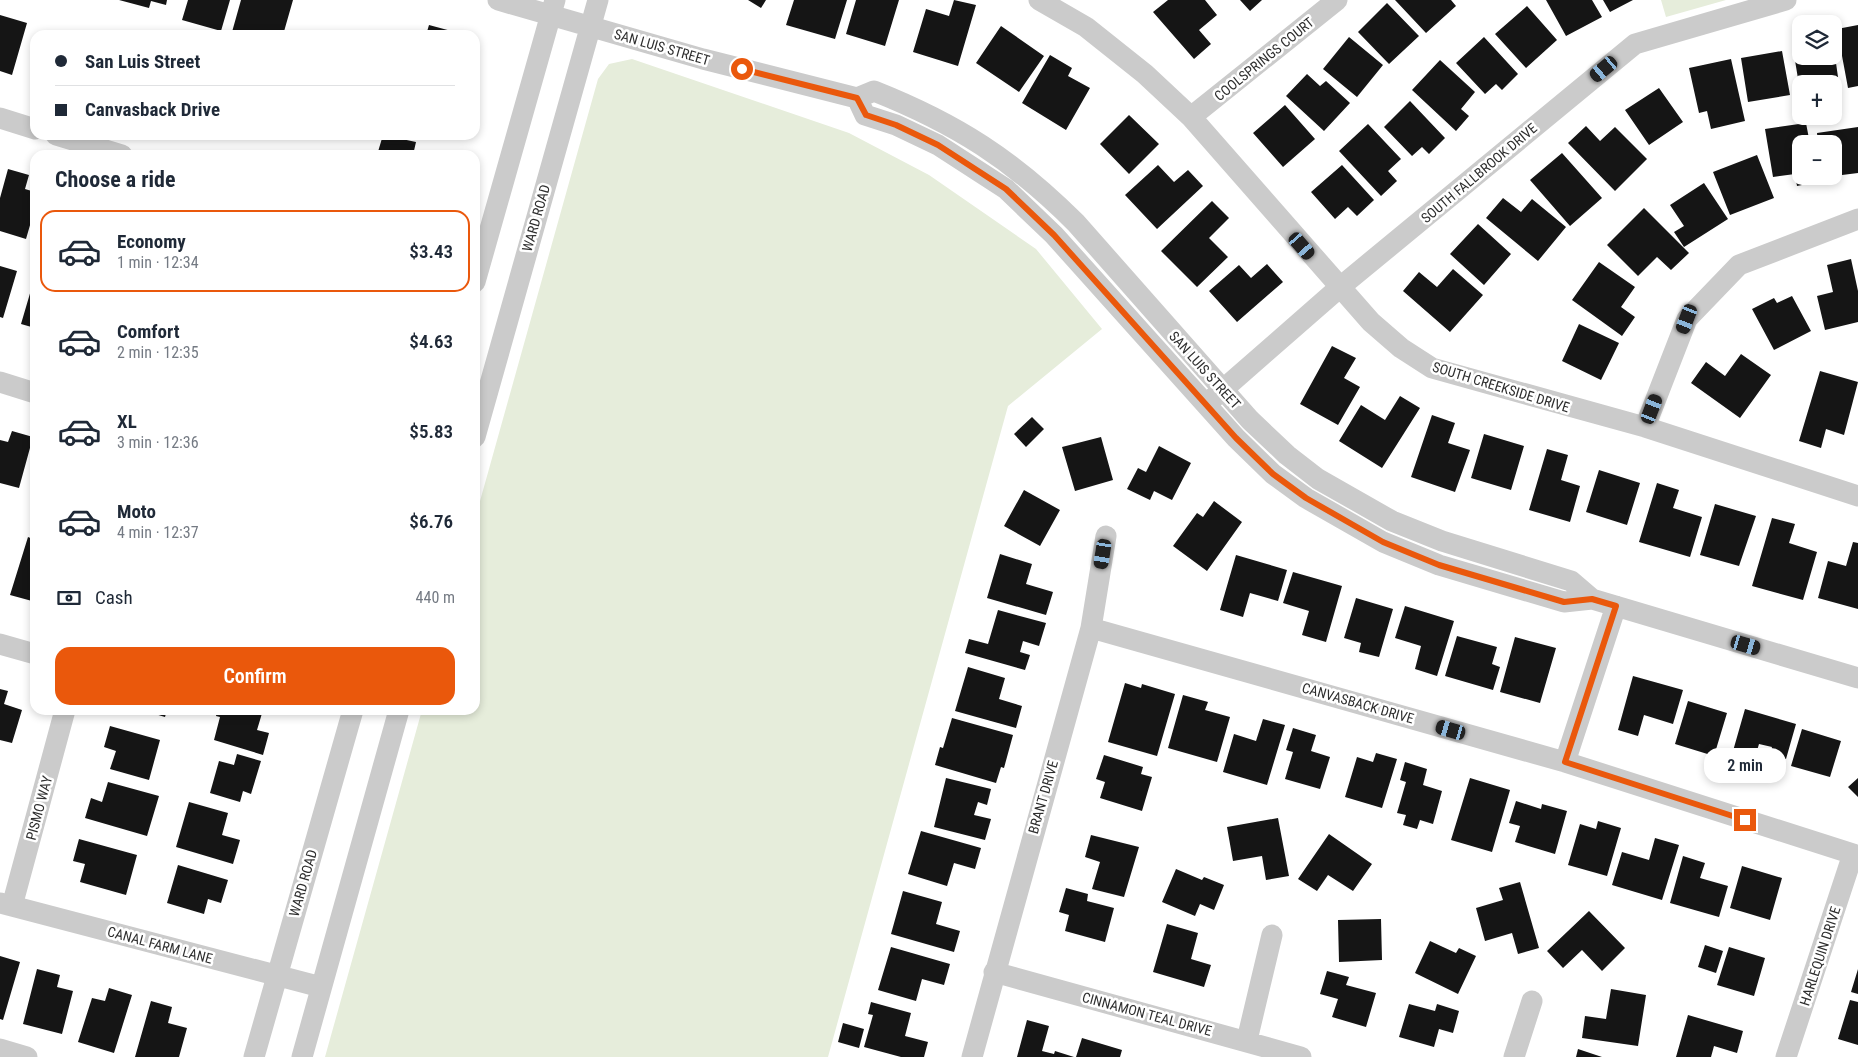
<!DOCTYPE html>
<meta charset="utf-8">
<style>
body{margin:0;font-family:"Roboto Condensed",sans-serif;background:#f2f2f3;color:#1f2937;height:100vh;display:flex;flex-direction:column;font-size:19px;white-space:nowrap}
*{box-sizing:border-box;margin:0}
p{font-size:16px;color:#747a83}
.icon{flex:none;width:28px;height:28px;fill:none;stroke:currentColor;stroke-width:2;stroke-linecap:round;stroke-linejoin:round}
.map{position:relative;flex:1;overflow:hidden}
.sheet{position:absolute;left:30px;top:150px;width:450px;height:565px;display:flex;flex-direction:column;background:#fff;border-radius:15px;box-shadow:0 2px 8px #0003}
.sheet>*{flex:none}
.guide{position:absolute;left:30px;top:30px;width:450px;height:110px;border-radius:15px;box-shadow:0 2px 8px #0003;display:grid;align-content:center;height:110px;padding:0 25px;background:#fff}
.buttons{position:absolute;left:1792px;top:15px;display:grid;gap:10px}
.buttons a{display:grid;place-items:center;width:50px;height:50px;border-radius:10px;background:#fff;box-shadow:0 2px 8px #0003;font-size:25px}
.end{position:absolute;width:22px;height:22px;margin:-11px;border:6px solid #ea580c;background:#fff;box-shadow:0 0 0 2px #fff}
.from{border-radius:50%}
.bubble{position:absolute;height:35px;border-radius:15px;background:#fff;box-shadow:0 2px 8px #0003;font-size:16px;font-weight:600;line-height:35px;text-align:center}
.car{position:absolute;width:15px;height:30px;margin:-15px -8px;border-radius:6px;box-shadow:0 0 4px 1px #0007;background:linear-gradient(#222 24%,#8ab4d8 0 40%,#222 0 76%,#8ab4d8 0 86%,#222 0)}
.guide b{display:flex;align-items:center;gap:18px;height:48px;font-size:19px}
.guide b+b{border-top:1px solid #e0e1e3}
.guide i{width:12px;height:12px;background:#1f2937}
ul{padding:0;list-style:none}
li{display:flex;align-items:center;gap:15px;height:82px;margin:0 10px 8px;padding:0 15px;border:2px solid transparent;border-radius:15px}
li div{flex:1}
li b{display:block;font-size:19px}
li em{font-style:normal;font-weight:600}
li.on{border-color:#ea580c}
li>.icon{width:45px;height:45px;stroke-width:1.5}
h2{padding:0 25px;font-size:22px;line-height:60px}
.pay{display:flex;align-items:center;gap:12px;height:55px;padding:0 25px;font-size:19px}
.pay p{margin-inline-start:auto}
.cta{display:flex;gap:10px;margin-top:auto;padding:10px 25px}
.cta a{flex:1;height:58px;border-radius:15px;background:#ea580c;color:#fff;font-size:20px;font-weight:600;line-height:58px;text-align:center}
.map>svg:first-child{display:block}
.green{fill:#e6eddb}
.building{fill:#151515}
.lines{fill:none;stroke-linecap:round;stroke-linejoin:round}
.minor{stroke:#cbcbcb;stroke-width:21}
.route{stroke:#ea580c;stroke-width:6}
.labels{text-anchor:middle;stroke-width:5;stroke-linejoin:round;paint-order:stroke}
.street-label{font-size:14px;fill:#2e2e2e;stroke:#fff}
</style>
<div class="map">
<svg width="1858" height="1057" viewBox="0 0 1858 1057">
<rect width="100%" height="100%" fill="#fff"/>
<path class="green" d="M1661,0H1726L1666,17Z
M632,59L849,133L929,175L1036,249L1102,329L1008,406L828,1057H325L422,710H475V519L598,79L609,64Z"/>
<path class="building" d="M119,0H167L166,5L151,1L149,8Z
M188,0H230L221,31L182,20Z
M241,0H293L283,35H241L232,32Z
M748,0H766L761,8Z
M794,0H847L835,39L786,25Z
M856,0H899L885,46L846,34Z
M954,0L976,5L958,66L913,52L926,9L949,16Z
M1168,0H1205L1217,15L1199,30L1211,44L1194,59L1153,12Z
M1240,0H1262L1250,11Z
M1395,0H1451L1456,6L1426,33Z
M1546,0H1592L1602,17L1566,36Z
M1603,0H1633L1610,12Z
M1387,3L1419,36L1389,64L1358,32Z
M1527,6L1557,40L1526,68L1495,34Z
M0,15L27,23L12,75L0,71Z
M429,25L455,32L454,35H426Z
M1858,25V86L1848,88L1837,29Z
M1001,26L1044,56L1019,92L976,63Z
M1349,37L1383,65L1357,97L1323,69Z
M1484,37L1518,74L1502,90L1496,84L1485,94L1456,63Z
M1801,41V56H1835L1838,77L1826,79L1827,84H1801L1800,91L1792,42Z
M1782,51L1790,95L1748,102L1741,58Z
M1050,55L1072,68L1068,76L1090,88L1066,130L1022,103Z
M1731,59L1745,121L1711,129L1707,111L1699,113L1689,68Z
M1440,60L1475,92L1461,109L1469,116L1456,131L1412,90Z
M1307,74L1320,86L1326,81L1350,103L1324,131L1286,96Z
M1659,88L1683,122L1649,145L1625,110Z
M1410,101L1445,138L1429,154L1422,147L1412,156L1384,127Z
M1285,105L1315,139L1283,167L1253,133Z
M1129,115L1159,144L1129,174L1100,144Z
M1806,123L1810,144H1801V176H1816L1817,182L1797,186L1795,174L1773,177L1765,129Z
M1368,124L1401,159L1388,171L1397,181L1381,196L1339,151Z
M1586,126L1600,141L1615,127L1647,159L1615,191L1568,143Z
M1858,127V173L1834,176V144H1818L1817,133Z
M383,135L416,142L413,155H377Z
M1562,153L1602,198L1570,226L1530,180Z
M1757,155L1774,198L1730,215L1713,172Z
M1158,165L1174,182L1188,170L1203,186L1157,229L1125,195Z
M1342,165L1374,200L1357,216L1348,207L1335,219L1311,192Z
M8,169L29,175L25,189L35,192V208L26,239L0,231V198Z
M1704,183L1728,219L1684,247L1674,232L1684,226L1670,205Z
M1503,198L1521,212L1532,199L1566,227L1538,261L1486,218Z
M1212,201L1229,218L1209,238L1228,257L1197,287L1161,251Z
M1644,208L1689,253L1671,270L1657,257L1638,276L1607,245Z
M1478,224L1511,254L1484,285L1450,254Z
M1851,259L1858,291V322L1825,330L1817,296L1833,292L1827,265Z
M1599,262L1635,287L1621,307L1635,317L1622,336L1572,300Z
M1267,264L1283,282L1237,322L1209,291L1239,265L1251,278Z
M0,266L17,271L3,318L0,317Z
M1453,269L1483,295L1450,332L1403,291L1419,272L1437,287Z
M31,290L35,291V328L21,324Z
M1792,296L1811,331L1774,350L1752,309L1774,298L1777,303Z
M1579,324L1619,343L1601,380L1562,361Z
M1332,346L1356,358L1344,378L1360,387L1338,425L1300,404Z
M1741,354L1771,375L1740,418L1691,383L1706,362L1725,376Z
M1820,371L1858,382L1844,435L1826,429L1821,448L1799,441Z
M1400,396L1420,408L1382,468L1339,441L1361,405L1385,420Z
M1432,415L1455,423L1448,443L1470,450L1455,492L1411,477Z
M1032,417L1044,429L1026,447L1014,434Z
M12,431L33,437L19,488L0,483V440L8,442Z
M1484,434L1524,446L1511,490L1471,478Z
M1101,437L1113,480L1075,491L1062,447Z
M1159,446L1191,463L1172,500L1154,491L1150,500L1127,489L1138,468L1146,472Z
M1547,449L1568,455L1561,480L1580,486L1570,522L1529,510Z
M1599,470L1640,483L1627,525L1586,512Z
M1657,483L1679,490L1673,508L1702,517L1690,557L1639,542Z
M1024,490L1060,510L1040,546L1004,526Z
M1214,501L1242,522L1207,571L1173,546L1197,513L1203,517Z
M1715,504L1756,516L1739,566L1700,555Z
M1772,518L1795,524L1789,543L1817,552L1803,600L1752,586Z
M28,537L35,540V592L32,601L10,595Z
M1853,542L1858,543V609L1818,598L1828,561L1846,566Z
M1000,554L1032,564L1026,584L1053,592L1046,615L987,598Z
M1236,555L1287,570L1278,601L1250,593L1243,617L1220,610Z
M1293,572L1342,586L1326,642L1302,635L1309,611L1283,603Z
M1356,598L1393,609L1379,657L1359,652L1361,643L1344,638Z
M1405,606L1454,621L1437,676L1415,669L1421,646L1395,638Z
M998,610L1046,623L1039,646L1023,641L1020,652L1030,655L1025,670L965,653L969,639L988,644Z
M1457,636L1497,647L1492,664L1500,667L1493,690L1445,676Z
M1515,637L1556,648L1540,703L1500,692Z
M968,667L1005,678L999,699L1022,706L1016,728L955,711Z
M1633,676L1683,690L1673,724L1644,715L1638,736L1618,730Z
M1125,683L1141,688L1142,684L1175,694L1157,756L1108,742Z
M0,689L8,691L4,704L22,710L12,743L0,740Z
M1183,695L1208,702L1205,710L1230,717L1217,762L1168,748Z
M1688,701L1727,713L1714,756L1675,744Z
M1745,709L1796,724L1786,759L1770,754L1772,747L1759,744L1751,771L1729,765Z
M142,710H167L165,717Z
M217,710H263L257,730L269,733L263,755L214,740L220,717L216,716Z
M952,718L1013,735L1004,768L1001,767L996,783L935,765L940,747L943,748Z
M1263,719L1285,725L1267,785L1223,772L1234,734L1256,741Z
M110,726L160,740L149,780L110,769L116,751L104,747Z
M1293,728L1316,735L1311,751L1330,757L1320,789L1285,779L1293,752L1286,750Z
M1802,729L1841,741L1830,777L1791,766Z
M1376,753L1397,759L1382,808L1345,797L1357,757L1373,762Z
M237,754L261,761L251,794L243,791L240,802L210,793L219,761L234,765Z
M1104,755L1143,767L1141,774L1152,777L1142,811L1100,798L1105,782L1096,779Z
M1405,762L1427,769L1423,785L1442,791L1433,824L1420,820L1417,829L1403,825L1406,815L1397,813L1406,782L1400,780Z
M946,778L991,789L987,805L978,802L974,815L991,819L985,840L934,827Z
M1470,778L1510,790L1492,852L1451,840Z
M1858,778V797L1848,787Z
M108,782L159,796L147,836L85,818L91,798L102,802Z
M1516,801L1541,809L1542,804L1567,811L1555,854L1515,842L1520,826L1509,823Z
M189,802L228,813L222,835L240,840L233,864L176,847Z
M1278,818L1289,876L1266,880L1262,856L1233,861L1227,827Z
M1598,821L1621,828L1607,876L1568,865L1580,824L1596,829Z
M921,831L981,848L975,869L954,863L947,886L908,874Z
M1329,834L1372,864L1353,891L1328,875L1317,891L1298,879Z
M1091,835L1139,847L1124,897L1092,889L1100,862L1085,857Z
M1655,838L1679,845L1662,900L1612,885L1622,852L1649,860Z
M79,839L137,855L126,895L80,882L85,864L73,861Z
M1683,856L1705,863L1700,878L1728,886L1719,917L1670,903Z
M178,865L228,880L221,903L208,899L204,914L167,903Z
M1742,866L1782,878L1770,920L1730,908Z
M1176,869L1202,880L1204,877L1224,885L1214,910L1200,904L1195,916L1162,902Z
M1520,882L1539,948L1518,954L1512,933L1485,941L1476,908L1503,900L1499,888Z
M1066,888L1088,894L1087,901L1114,908L1105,942L1065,931L1069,915L1059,912Z
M903,891L942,902L936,924L960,931L954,952L891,934Z
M1589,911L1625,948L1602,971L1582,950L1563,968L1547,951Z
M1381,919L1382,960L1339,962L1338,920Z
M1167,924L1198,933L1191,959L1211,965L1204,987L1153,972Z
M1430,941L1456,953L1459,948L1476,956L1458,994L1415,973Z
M1705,945L1723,951L1716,973L1698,967Z
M891,947L950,964L944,985L922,979L916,1001L878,990Z
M1729,947L1765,958L1754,996L1717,985Z
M0,956L20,962L3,1020L0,1019Z
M37,969L60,975L57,987L73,991L62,1034L23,1024Z
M1858,969V994L1851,992Z
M1327,971L1349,977L1346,985L1376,993L1366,1027L1332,1017L1338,999L1320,994Z
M109,988L132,995L114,1053L78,1042L92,998L105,1001Z
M1611,989L1646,995L1638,1046L1582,1038L1585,1016L1606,1019Z
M1850,1000L1858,1002V1045L1838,1039Z
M151,1001L172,1007L168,1023L187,1028L179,1057H135Z
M871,1002L911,1013L905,1036L928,1042L924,1057H901L864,1047L873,1015L868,1014Z
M1409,1004L1435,1011L1437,1004L1459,1011L1453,1033L1439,1029L1434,1047L1399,1037Z
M1688,1015L1743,1031L1737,1053L1714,1046L1711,1057H1676Z
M1027,1020L1049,1026L1042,1051L1054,1054L1055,1051L1074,1057H1017Z
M843,1023L864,1029L859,1048L838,1042Z
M1082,1038L1122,1050L1120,1057H1076Z
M1578,1049L1602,1057H1576Z"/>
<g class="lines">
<path class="minor" d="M498,0L703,59L857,98L874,91C957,124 1013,160 1076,223L1250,420L1287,455L1318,479L1392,521L1442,541L1571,581L1592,599
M1039,0L1086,27L1145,74L1191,117L1371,322L1401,348L1432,368L1645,427L1858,496
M857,98L865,115L896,125L938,145L1006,189L1054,235L1236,438L1273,474L1306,498L1383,542L1439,565L1564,602L1592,599L1858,678
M1191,117L1337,0
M0,118L35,129
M56,135L122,155
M475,282L555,0
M0,382L35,393
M1211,400L1339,288L1635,44L1786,0
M1645,427L1687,319L1739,265L1858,219
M475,437L598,0
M1091,628L1565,762L1853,854L1786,1057
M0,644L35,654
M1565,762L1616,606
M0,903L321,987
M12,906L65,710
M994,972L1301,1057
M1247,1040L1272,935
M0,1049L27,1057
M254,1057L353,710
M302,1057L399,710
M972,1057L1091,628L1106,536
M1514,1057L1532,1001"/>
</g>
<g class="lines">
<path class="route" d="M742,69L857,98L866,115L896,125L938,145L1006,189L1054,235L1236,438L1273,474L1306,498L1383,542L1439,565L1564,602L1592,599L1616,606L1565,762L1745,820"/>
</g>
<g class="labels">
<g class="street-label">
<text transform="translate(662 47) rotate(16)" y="5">SAN LUIS STREET</text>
<text transform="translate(1264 59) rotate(-39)" y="5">COOLSPRINGS COURT</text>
<text transform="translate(1479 173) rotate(-40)" y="5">SOUTH FALLBROOK DRIVE</text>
<text transform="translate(536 218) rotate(-74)" y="5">WARD ROAD</text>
<text transform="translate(1205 370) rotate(48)" y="5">SAN LUIS STREET</text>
<text transform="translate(1501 387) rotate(17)" y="5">SOUTH CREEKSIDE DRIVE</text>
<text transform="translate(1358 703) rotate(16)" y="5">CANVASBACK DRIVE</text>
<text transform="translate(1043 797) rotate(-74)" y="5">BRANT DRIVE</text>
<text transform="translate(39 808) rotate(-75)" y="5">PISMO WAY</text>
<text transform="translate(303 883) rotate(-74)" y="5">WARD ROAD</text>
<text transform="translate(160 945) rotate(15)" y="5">CANAL FARM LANE</text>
<text transform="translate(1820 956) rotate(-72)" y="5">HARLEQUIN DRIVE</text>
<text transform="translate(1147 1014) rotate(15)" y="5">CINNAMON TEAL DRIVE</text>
</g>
</g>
</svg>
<div class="buttons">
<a><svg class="icon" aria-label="layers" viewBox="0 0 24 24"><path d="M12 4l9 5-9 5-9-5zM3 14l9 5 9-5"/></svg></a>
<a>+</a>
<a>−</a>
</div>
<i class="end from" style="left:742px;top:69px"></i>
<i class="end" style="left:1745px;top:820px"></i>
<div class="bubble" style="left:1704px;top:748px;width:82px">2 min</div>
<i class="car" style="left:1604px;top:69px;rotate:230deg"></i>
<i class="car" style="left:1302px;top:246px;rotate:139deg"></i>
<i class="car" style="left:1687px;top:319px;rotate:201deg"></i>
<i class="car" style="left:1652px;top:409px;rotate:21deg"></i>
<i class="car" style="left:1103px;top:554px;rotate:189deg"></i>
<i class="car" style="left:1746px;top:645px;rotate:106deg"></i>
<i class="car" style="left:1451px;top:730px;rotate:286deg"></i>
<div class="guide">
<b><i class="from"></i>San Luis Street</b>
<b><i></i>Canvasback Drive</b>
</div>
<section class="sheet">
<h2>Choose a ride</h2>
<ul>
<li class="on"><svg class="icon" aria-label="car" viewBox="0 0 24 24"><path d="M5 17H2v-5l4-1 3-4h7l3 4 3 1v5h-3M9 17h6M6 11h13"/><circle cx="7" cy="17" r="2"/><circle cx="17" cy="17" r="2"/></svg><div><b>Economy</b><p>1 min · 12:34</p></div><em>$3.43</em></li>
<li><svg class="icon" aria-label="car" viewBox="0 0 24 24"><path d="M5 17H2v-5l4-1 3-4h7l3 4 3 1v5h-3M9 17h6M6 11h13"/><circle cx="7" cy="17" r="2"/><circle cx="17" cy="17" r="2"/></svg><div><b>Comfort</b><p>2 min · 12:35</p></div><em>$4.63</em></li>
<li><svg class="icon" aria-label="car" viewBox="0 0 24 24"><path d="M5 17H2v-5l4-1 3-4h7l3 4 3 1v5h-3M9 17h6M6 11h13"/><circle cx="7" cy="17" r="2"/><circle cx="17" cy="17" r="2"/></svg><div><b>XL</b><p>3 min · 12:36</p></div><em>$5.83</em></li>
<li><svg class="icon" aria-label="car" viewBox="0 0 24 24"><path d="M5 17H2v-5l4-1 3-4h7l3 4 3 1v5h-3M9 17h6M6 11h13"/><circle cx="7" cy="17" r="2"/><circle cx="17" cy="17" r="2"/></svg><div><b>Moto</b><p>4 min · 12:37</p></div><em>$6.76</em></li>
</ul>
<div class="pay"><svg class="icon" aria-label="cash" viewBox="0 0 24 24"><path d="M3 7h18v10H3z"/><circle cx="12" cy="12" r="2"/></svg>Cash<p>440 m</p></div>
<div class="cta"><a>Confirm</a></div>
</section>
</div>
